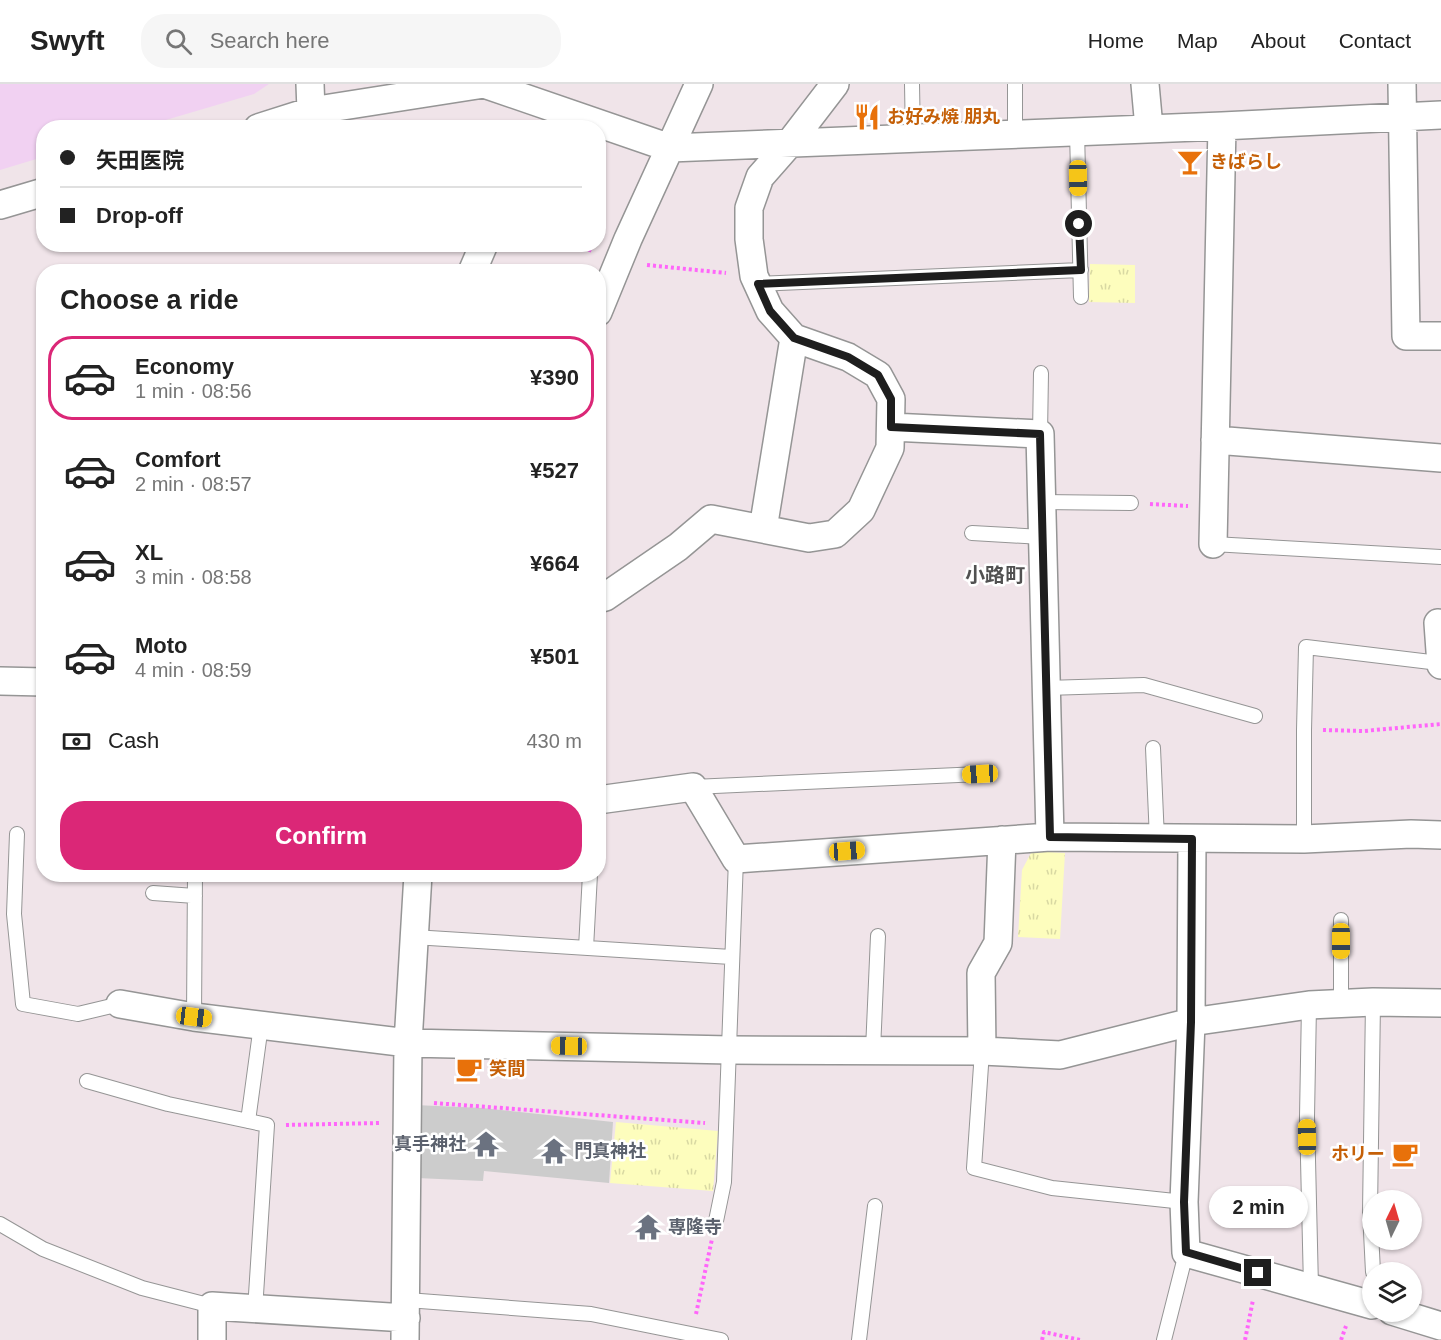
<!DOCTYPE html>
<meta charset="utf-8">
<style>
body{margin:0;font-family:Helvetica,"Noto Sans JP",sans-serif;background:#f6f6f6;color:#222;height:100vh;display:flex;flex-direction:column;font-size:22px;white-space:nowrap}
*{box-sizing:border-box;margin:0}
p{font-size:20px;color:#767676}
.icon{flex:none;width:33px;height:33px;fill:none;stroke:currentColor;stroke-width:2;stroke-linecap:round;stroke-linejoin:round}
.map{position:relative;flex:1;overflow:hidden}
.drawer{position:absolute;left:36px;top:180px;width:570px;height:618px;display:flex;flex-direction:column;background:#fff;border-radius:24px;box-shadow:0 2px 4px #0004}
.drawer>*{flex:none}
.hud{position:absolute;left:36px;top:36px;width:570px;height:132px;border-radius:24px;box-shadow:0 2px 4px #0004;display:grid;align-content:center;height:132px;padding:0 24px;background:#fff}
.needle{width:39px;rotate:5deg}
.controls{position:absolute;left:1362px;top:1106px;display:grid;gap:12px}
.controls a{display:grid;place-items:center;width:60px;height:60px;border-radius:50%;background:#fff;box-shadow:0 2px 4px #0004;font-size:30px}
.end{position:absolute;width:27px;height:27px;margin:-14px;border:8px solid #1e1e1e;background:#fff;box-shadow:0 0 0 3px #fff}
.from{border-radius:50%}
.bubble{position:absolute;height:42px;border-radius:21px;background:#fff;box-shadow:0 2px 4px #0004;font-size:20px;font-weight:700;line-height:42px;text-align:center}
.car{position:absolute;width:18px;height:36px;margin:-18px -9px;border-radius:8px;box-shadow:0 0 4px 2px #0007;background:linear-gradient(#f5c518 24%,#345 0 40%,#f5c518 0 76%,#345 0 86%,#f5c518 0)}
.hud b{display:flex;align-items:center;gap:21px;height:57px;font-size:22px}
.hud b+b{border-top:2px solid #e0e0e0}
.hud i{width:15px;height:15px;background:#222}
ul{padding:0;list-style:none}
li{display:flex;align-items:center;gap:18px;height:84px;margin:0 12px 9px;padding:0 12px;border:3px solid transparent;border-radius:24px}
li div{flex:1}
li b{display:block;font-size:22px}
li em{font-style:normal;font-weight:700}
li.on{border-color:#db2777}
li>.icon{width:54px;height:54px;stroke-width:1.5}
h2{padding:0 24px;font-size:27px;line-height:72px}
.pay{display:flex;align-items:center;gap:15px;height:66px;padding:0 24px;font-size:22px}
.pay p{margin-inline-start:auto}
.button{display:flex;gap:12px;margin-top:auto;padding:12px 24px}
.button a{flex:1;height:69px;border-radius:24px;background:#db2777;color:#fff;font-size:24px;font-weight:700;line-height:69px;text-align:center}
header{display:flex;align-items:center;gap:36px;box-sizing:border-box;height:84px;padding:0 30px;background:#fff;border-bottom:2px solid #e0e0e0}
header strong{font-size:28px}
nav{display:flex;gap:33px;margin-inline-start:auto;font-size:21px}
.search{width:420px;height:54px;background:#f6f6f6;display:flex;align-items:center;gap:15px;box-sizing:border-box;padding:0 21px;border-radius:24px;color:#767676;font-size:22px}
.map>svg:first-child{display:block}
.commercial{fill:#f1d1f2}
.religious{fill:#ccc}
.park{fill:url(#park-tufts)}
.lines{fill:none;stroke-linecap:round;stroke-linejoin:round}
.lane-casing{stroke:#959595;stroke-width:16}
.street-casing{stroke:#959595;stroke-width:30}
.path{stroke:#ff66fa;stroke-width:4;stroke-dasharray:3 3;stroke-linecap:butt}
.lane{stroke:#fff;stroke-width:14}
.street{stroke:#fff;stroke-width:27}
.route{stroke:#1e1e1e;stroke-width:8}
.labels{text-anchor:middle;stroke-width:5;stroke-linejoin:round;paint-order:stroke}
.food-label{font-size:18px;font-weight:bold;fill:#c56008;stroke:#fff;text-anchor:start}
.worship-label{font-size:18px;font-weight:bold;fill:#5b616d;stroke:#fff;text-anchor:start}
.neighbourhood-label{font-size:20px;font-weight:bold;fill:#515151;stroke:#fff}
</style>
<header>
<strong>Swyft</strong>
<div class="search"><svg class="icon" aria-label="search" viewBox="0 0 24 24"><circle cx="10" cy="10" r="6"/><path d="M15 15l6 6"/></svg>Search here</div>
<nav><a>Home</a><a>Map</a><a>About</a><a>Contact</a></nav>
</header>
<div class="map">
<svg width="1441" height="1256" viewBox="0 0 1441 1256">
<defs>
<pattern id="park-tufts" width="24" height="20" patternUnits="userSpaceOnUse" patternTransform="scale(1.5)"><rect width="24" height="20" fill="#fdfdbd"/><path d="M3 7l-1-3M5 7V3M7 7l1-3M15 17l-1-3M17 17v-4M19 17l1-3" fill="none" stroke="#d8d8a2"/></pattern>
</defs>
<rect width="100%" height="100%" fill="#f0e4e9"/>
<path class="commercial" d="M0,0H269L254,10L142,43L44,44L43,73L0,86Z"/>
<path class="religious" d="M415,1021L482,1024L613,1038L609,1099L484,1087L483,1097L417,1094Z"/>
<path class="park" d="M1090,180L1135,181V219L1089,218Z
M1032,767L1065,769L1060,855L1018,853L1022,786Z
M616,1038L718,1047L713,1107L610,1099Z"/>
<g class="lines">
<g class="lane-casing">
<path id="lane" d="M912,0L913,55
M1015,0V50
M1077,47L1081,213
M758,200L1081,186
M1040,350L1041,289
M1041,418L1131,419
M972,449L1042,453
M1213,460L1441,473
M1046,604L1144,601L1255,632
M1153,664L1157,755
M693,703L980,690
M17,750L14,830L23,920L78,930L120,920
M1304,755V646L1306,563L1439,579
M153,809L195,812
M413,853L731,873
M586,864L590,790
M1341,919V836
M1309,921L1307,1033L1311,1203
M194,933L195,790
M873,966L878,852
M982,967L974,1084L1052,1104L1184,1118
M87,997L168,1020L267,1041L255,1226
M248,1037L261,941
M716,1137L724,1098L736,775
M0,1140L43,1165L142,1204L212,1222
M1373,1188L1370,1128L1373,918
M407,1216L591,1230L721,1256
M859,1256L875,1122
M1164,1256L1186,1169"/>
</g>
<g class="street-casing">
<path id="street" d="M310,0L311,27
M1145,0L1149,44
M1402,0L1406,252H1441
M258,44L311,27L484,0L670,64L1222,42L1441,31
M0,121L44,108
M472,188L484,160
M598,228L628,155L699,0
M891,343L1040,350L1050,753
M1215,356L1441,374
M763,445L794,254
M1213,460L1222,42
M598,515L605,513L678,463L711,435L809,454L835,450L861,426L890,364L891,315L878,291L848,273L794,254L770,227L754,192L749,155V124L760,93L789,60L835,0
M1438,539L1441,581
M0,597L44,598
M598,716L693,703L736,775L1050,753L1304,755L1411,750L1441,751
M1192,755L1191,938L1184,1118L1186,1169L1372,1221
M120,920L194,933L408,959L730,966L982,967L1060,971L1191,938L1309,921L1373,918L1441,919
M982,967L981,889L998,859L1002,756
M1392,1227L1441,1242
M212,1256V1222L406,1234
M405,1256L408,959L418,790"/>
</g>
<path class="path" d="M578,160L594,168
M647,181L726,189
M1150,420L1188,422
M1323,646L1364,647L1441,640
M434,1019L705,1039
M286,1041L380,1039
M696,1230L712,1155
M1042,1256L1044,1248L1080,1256
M1245,1256L1253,1216
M1341,1256L1346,1242"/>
<use href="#lane" class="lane"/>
<use href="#street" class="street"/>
</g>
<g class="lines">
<path class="route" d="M1079,140L1081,186L758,200L770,227L794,254L848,273L878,291L891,315V343L1040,350L1050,753L1192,755L1191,938L1184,1118L1186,1168L1258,1189"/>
</g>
<defs>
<g id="restaurant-bare" transform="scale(2.07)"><path d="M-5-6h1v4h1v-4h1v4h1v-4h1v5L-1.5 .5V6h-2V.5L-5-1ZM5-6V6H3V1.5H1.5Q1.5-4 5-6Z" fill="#e8710a" stroke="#fff" stroke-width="2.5" paint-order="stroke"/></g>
<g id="bar-bare" transform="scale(2.07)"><path d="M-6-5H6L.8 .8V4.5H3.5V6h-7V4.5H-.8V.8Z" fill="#e8710a" stroke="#fff" stroke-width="2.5" paint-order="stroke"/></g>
<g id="cafe-bare" transform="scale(2.07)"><path d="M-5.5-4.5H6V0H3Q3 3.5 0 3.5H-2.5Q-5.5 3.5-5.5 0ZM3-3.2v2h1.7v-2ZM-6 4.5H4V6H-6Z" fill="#e8710a" stroke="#fff" stroke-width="2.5" paint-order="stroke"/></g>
<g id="temple-bare" transform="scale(2.07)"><path d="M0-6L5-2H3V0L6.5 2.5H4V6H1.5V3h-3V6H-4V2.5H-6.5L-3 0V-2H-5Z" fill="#6b7280" stroke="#fff" stroke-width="2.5" paint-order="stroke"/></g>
</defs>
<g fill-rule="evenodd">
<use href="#restaurant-bare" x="867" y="33"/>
<use href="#bar-bare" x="1190" y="78"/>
<use href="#cafe-bare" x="469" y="985"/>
<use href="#temple-bare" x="486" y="1060"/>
<use href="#temple-bare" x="554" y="1067"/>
<use href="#cafe-bare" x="1405" y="1070"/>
<use href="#temple-bare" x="648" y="1143"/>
</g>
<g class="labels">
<g class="food-label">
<text x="887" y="39">お好み焼 朋丸</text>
<text x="1210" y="84">きばらし</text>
<text x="489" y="991">笑間</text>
<text x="1385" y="1076" text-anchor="end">ホリー</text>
</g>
<g class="worship-label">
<text x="466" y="1066" text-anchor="end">真手神社</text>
<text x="574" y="1073">門真神社</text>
<text x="668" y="1149">専隆寺</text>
</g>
<g class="neighbourhood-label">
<text x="995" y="498">小路町</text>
</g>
</g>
</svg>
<div class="controls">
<a><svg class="needle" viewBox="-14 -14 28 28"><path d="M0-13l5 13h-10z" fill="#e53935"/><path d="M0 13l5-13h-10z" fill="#767676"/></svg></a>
<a><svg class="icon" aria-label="layers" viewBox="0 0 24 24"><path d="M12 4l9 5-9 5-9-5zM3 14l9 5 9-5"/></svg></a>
</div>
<i class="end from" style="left:1079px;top:140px"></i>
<i class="end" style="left:1258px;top:1189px"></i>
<div class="bubble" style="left:1209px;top:1102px;width:99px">2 min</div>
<i class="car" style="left:1078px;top:94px;rotate:179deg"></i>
<i class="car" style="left:980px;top:690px;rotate:267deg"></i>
<i class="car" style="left:847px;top:767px;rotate:86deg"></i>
<i class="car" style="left:1341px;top:857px;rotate:180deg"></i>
<i class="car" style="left:194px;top:933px;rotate:97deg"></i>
<i class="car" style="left:569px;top:962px;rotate:271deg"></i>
<i class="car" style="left:1307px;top:1053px;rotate:359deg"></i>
<div class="hud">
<b><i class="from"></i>矢田医院</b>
<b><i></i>Drop-off</b>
</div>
<section class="drawer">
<h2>Choose a ride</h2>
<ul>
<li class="on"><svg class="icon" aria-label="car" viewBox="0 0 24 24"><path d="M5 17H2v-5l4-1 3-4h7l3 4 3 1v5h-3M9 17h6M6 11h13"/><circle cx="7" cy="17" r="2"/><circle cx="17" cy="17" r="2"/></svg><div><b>Economy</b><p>1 min · 08:56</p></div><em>¥390</em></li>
<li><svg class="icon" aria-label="car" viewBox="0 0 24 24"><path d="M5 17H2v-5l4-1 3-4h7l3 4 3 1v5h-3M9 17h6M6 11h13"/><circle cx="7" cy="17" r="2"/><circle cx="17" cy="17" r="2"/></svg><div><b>Comfort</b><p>2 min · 08:57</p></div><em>¥527</em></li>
<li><svg class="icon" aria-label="car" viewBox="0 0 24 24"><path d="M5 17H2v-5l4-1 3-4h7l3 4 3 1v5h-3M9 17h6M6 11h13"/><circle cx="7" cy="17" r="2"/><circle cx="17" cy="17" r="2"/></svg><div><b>XL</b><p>3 min · 08:58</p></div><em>¥664</em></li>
<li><svg class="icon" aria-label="car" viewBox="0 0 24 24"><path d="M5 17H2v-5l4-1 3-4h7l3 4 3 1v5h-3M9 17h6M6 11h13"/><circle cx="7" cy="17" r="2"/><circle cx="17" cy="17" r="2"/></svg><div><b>Moto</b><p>4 min · 08:59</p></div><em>¥501</em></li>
</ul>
<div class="pay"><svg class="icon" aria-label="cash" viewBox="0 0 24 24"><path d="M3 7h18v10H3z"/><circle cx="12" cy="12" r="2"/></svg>Cash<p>430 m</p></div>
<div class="button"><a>Confirm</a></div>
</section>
</div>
